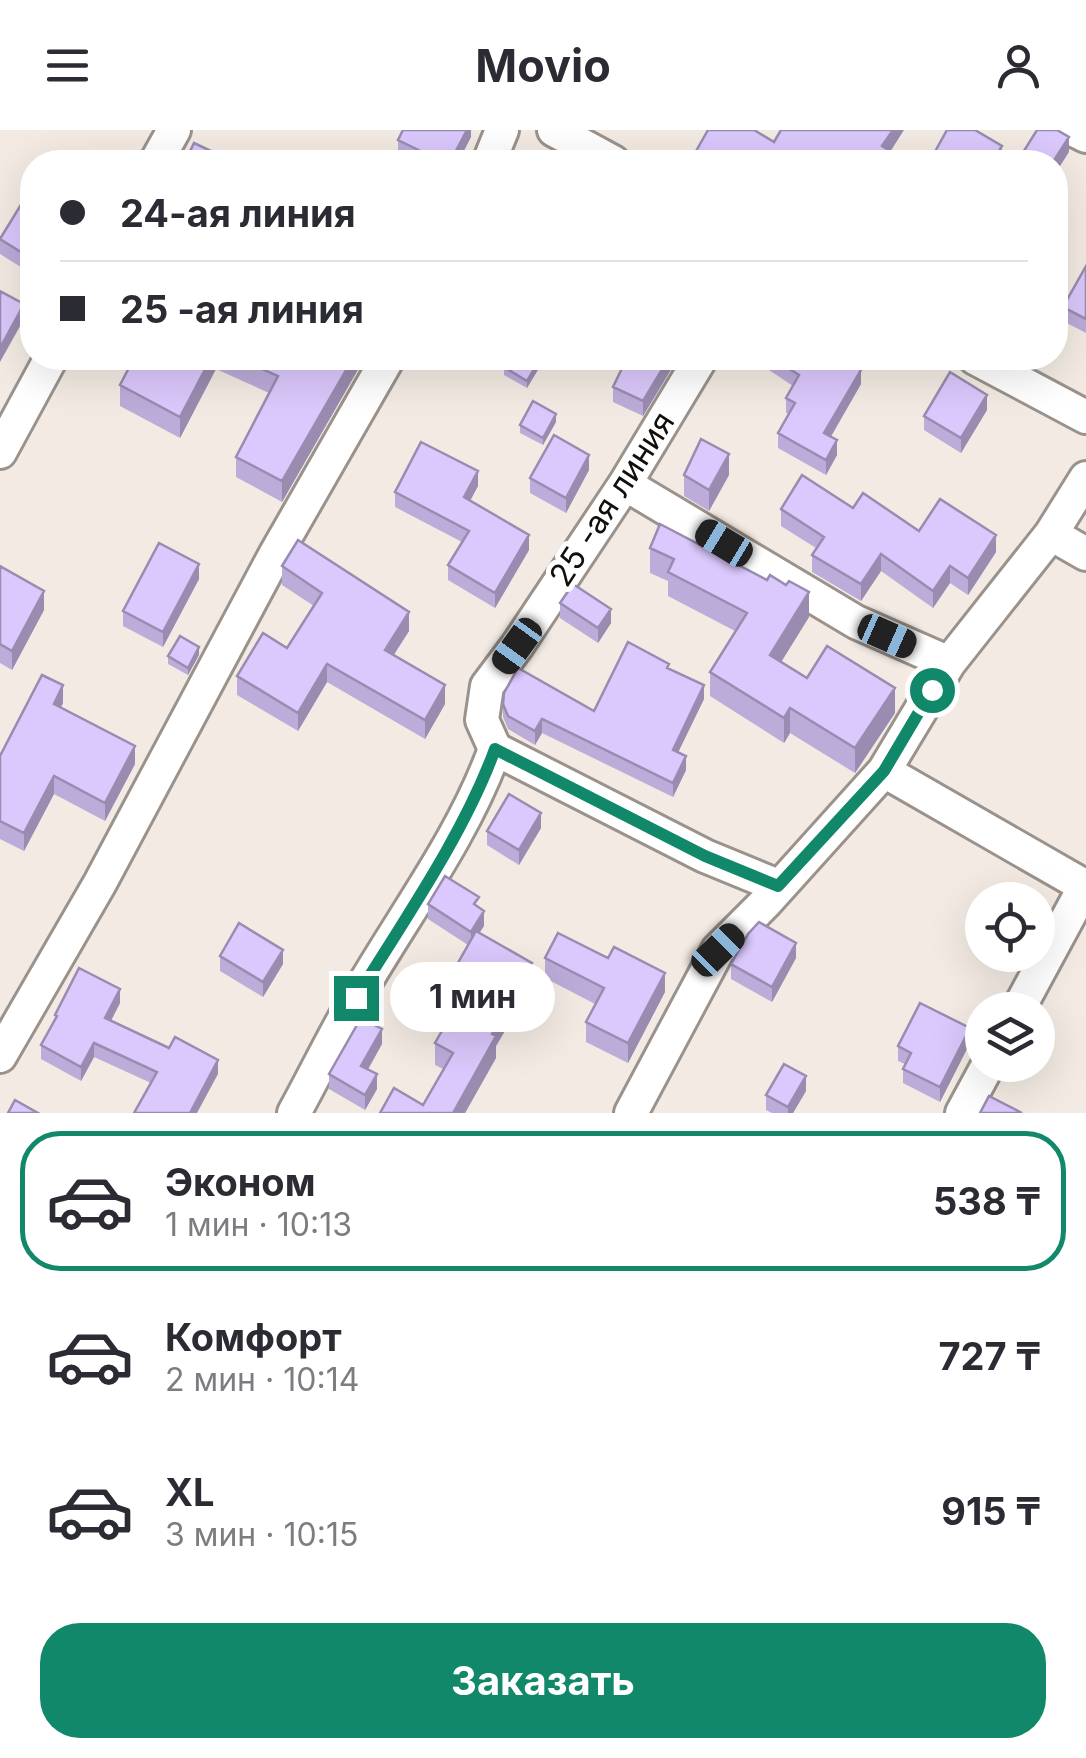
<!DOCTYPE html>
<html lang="ru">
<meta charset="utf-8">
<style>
body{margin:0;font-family:Inter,sans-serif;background:#f2f2f3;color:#2b2b33;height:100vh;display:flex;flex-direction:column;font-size:38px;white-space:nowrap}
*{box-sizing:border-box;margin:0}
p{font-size:32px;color:#7c7c81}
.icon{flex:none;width:55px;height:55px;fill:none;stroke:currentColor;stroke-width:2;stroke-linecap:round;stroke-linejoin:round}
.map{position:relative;height:983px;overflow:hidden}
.side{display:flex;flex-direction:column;background:#fff;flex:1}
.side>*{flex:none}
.banner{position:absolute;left:20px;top:20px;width:1048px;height:220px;border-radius:40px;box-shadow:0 10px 40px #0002;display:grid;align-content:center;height:220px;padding:0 40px;background:#fff}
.buttons{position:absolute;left:965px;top:752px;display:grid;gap:20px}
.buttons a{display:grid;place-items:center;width:90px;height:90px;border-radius:50%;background:#fff;box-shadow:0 10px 40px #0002;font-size:50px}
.end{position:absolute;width:45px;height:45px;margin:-22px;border:12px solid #11886a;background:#fff;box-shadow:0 0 0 5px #fff}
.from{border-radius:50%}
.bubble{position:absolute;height:70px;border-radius:35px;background:#fff;box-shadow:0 10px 40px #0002;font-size:32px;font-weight:700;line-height:70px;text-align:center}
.car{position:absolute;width:30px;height:60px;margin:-30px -15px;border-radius:12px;box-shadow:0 0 8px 2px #0007;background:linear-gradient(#222 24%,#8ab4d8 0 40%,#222 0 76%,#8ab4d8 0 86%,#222 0)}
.banner b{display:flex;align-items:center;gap:35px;height:95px;font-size:38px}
.banner b+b{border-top:2px solid #e1e1e2}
.banner i{width:25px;height:25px;background:#2b2b33}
ul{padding:18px 0 0;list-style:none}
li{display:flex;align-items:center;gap:30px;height:140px;margin:0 20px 15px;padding:0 20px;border:5px solid transparent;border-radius:40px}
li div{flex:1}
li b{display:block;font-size:38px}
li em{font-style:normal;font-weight:700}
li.selected{border-color:#11886a}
li>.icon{width:90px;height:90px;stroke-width:1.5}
.button{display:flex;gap:20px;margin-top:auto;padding:20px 40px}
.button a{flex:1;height:115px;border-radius:40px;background:#11886a;color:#fff;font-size:40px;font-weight:700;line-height:115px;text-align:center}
header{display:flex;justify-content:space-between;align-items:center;height:130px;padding:0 40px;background:#fff;font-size:45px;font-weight:700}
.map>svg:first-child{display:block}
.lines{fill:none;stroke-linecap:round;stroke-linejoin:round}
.street-casing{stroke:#9a928b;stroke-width:38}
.street{stroke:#fff;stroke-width:32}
.wall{fill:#bcacd9}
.shaded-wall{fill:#998cb0}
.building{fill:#dbc8fc;stroke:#998cb0;stroke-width:2.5}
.route{stroke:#11886a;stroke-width:12}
.labels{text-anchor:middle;stroke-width:10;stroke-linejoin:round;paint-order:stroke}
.street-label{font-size:32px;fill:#110e0b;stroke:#fff}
</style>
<header><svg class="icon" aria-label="menu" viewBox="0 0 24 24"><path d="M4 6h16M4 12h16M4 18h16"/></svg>Movio<svg class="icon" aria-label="person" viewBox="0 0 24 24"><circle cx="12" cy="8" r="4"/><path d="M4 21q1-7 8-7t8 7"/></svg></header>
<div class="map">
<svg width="1086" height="983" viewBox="0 0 1086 983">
<rect width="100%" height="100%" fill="#f3ebe3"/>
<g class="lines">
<g class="street-casing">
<path id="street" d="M554,0L613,32
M1074,0L1086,6
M156,32L174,0
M489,32L502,0
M975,228L1086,287
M0,322L51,228
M625,354L856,492L949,533
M1051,404L1086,424
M495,619L705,726L778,756
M884,641L1086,757
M1018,880L1085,756
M0,926L100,753L275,425L388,228
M294,983C315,945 334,905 356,868C403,786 463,708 495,619L482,590L487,556L517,516L625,354L701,228
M631,983L718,820L765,773L884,641L949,533L1051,404L1086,348
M962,983L988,935"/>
</g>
<use href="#street" class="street"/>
</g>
<path class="wall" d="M471,0V7L458,32H414L398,25V10Z
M32,79V144L0,124V109Z
M1086,136V203L1063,191V177Z
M144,228H360V236L282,372L236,347V327L269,263L216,239L180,308L120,276V255Z
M483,228H498L494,234Z
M627,228H678L643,286L613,272V257Z
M769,228H840L861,254L831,307L837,325L826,345L778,318V303L789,284L786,283V268L793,256L769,240Z
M504,237L539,238L527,258L504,245Z
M987,280L961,323L924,300V286Z
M556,292L543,315L520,303V295Z
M589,340L566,383L530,363V348Z
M684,345H729L709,381L684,366Z
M478,356L470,371L529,420L495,478L448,450V435L462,412L395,377V362Z
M853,378L919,401L996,422L968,465L950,453L933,478L881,441L861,471L812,442V425L816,418L781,396V379Z
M650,418L809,487L781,532L807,548L895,583L855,643L790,603L784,613L710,566V542L735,501L668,466V451L650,443Z
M0,436L44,480L12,540L0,533Z
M282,436L409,501L394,525L445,574L425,609L327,552L298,601L237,565V546L287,518L314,476L282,455Z
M199,449L163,517L123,496V481Z
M560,473L611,493L598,513L560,488Z
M199,525L188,545L168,534V526Z
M669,539L704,569L678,622L686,640L673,667L542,603L535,615L508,599L503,587V574L594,581Z
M63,573L61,577L135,634L105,691L54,664L24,721L0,709V626Z
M541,698L519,735L487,715V701Z
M428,774L479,778L484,796L479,803L532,855L496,916V928L465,983H380L423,975L443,939L435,935V913L453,882L445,877V856L468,815L428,789Z
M220,826L283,834L263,867L220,841Z
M545,828H608L665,862L628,933L586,912V892L595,874L545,848Z
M796,828L772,872L731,849V834Z
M120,873L111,891L218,944L151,953L94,927L81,951L41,929V915L55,890V885Z
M970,913L940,972L903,953V939L905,934L898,931V916Z
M382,914L368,940L377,959L365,980L329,959V944Z
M806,961L793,983H772L766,980V965Z"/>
<path class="shaded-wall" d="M467,0H471V7L458,32H450Z
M893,0H904L890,22V32H882V16Z
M1069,7V22L1055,44V32H1053Z
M1002,16L1001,32H992Z
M24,174V189L0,232V218Z
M211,228H216V239L180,308V287Z
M353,228H360V236L282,372V351Z
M669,228H678L643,286V271Z
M539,231V238L527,258V251Z
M861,240V254L824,318V303Z
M987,265V280L961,323V308Z
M556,284V292L543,315V308Z
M837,310V325L826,345V330Z
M729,324V345L709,381V360Z
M589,325V340L566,383V368Z
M478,341V356L464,382V367Z
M529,405V420L495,478V463Z
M996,405V422L968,465V448Z
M881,424V441L861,471V454Z
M199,434V449L163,517V502Z
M950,436V453L933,478V461Z
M44,461V480L12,540V521Z
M809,462V487L770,550V525Z
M611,479V493L598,513V498Z
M409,482V501L385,538V520Z
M199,517V525L188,545V538Z
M327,534V552L298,601V583Z
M63,555V573L54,592V574Z
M445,555V574L425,609V590Z
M704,555V569L673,633V620Z
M895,558V583L855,643V618Z
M790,578V603L784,613V588Z
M542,589V603L535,615V601Z
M135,616V634L105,691V673Z
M686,626V640L673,667V653Z
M54,646V664L24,721V703Z
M541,683V698L519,735V720Z
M484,781V796L471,816V802Z
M796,813V828L772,872V857Z
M283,820V834L263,867V852Z
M532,833V855L496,916V928L465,983H453L492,904Z
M665,843V862L628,933V913Z
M120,859V873L105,902V888Z
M970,898V913L940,972V957Z
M382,899V914L361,951V936Z
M94,913V927L81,951V937Z
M218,930V944L197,983H190Z
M377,944V959L365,980V965Z
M806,946V961L793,983H788V977Z"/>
<path class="building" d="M403,0H467L450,32H443L398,10Z
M708,0H754L774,12L781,0H893L882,16L890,21L883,32H696L691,30Z
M947,0H975L1002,16L992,32H941L932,27Z
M1037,0H1057L1069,7L1053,32H1017Z
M194,13L234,32H185Z
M22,73L32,79V129L0,109Z
M1086,136V189L1063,177Z
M0,161L24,174L0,218Z
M134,228L141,232L144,228H211L180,287L120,255Z
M237,228H353L282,351L236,327L278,246Z
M510,228H534L539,231L527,251L504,237Z
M627,228H669L643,271L613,257Z
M772,228H840L861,240L824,303L837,310L826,330L778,303L795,273L786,268L799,245Z
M950,242L987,265L961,308L924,286Z
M533,271L556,284L543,308L520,295Z
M554,305L589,325L566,368L530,348Z
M701,309L729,324L709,360L684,345Z
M421,312L478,341L464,367L529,405L495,463L448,435L469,401L395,362Z
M802,345L853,378L863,363L919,401L940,369L996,405L968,448L950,436L933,461L881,424L861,454L812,425L824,407L781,379Z
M660,394L767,450L770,445L786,455L789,451L809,462L770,525L807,548L827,516L895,558L855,618L790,578L784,588L710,542L747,483L668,442L674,429L650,418Z
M298,410L409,482L385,520L445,555L425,590L327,534L298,583L237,546L263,503L287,518L322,463L282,436Z
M159,413L199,434L163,502L123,481Z
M0,436L44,461L12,521L0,514Z
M573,454L611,479L598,498L560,473Z
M180,506L199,517L188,538L168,526Z
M628,512L669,534L667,538L704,555L673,620L686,626L673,653L542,589L535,601L508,586L503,574L504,563L518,538L594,581Z
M42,545L63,555L54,574L135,616L105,673L54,646L24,703L0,691V626Z
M509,664L541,683L519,720L487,701Z
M445,746L479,767L474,774L484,781L471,802L428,774Z
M759,792L796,813L772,857L731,834L748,804Z
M239,793L283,820L263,852L220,826Z
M476,801L532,833L492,904L496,906L453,983H380L394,958L423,975L453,923L435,913L462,866L445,856Z
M558,803L608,828L614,817L665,843L628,913L586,892L604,858L545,828Z
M79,838L120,859L105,888L169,918L175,907L218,930L190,983H134L157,942L94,913L81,937L41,915L57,886L55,885Z
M920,873L970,898L940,957L903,939L911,923L898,916Z
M361,888L382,899L361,936L377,944L365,965L329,944Z
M784,934L806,946L788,977L766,965Z
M989,966L1022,983H980Z
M15,970L38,983H8Z"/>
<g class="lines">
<path class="route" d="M356,868C404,790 464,704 495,619L705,726L778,756L884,641L932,560"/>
</g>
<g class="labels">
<g class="street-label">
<text transform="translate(612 369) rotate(-57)" y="11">25 -ая линия</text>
</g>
</g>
</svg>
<div class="buttons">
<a><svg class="icon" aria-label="locate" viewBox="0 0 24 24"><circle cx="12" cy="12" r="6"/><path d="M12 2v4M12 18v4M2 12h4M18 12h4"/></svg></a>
<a><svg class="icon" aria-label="layers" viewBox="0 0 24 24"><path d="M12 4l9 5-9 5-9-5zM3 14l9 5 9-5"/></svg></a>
</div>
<i class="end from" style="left:932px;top:560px"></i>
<i class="end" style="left:356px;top:868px"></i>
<div class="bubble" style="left:390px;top:832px;width:165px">1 мин</div>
<i class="car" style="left:724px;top:413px;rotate:301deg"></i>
<i class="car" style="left:887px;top:506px;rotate:114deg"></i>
<i class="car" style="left:517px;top:516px;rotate:216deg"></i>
<i class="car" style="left:718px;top:820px;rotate:45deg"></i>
<div class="banner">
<b><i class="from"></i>24-ая линия</b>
<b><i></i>25 -ая линия</b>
</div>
</div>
<section class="side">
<ul>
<li class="selected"><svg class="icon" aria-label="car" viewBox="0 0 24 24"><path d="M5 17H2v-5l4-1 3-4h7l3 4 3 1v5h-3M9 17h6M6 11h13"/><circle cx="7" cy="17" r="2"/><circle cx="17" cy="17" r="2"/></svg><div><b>Эконом</b><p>1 мин · 10:13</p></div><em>538 ₸</em></li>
<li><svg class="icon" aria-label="car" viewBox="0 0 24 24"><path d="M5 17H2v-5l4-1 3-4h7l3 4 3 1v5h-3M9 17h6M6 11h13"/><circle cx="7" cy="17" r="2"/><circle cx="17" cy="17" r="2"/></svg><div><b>Комфорт</b><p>2 мин · 10:14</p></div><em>727 ₸</em></li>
<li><svg class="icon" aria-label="car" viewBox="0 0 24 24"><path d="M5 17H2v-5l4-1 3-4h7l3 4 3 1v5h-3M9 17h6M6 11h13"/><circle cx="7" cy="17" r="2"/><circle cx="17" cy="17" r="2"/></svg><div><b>XL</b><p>3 мин · 10:15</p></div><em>915 ₸</em></li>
</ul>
<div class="button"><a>Заказать</a></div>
</section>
